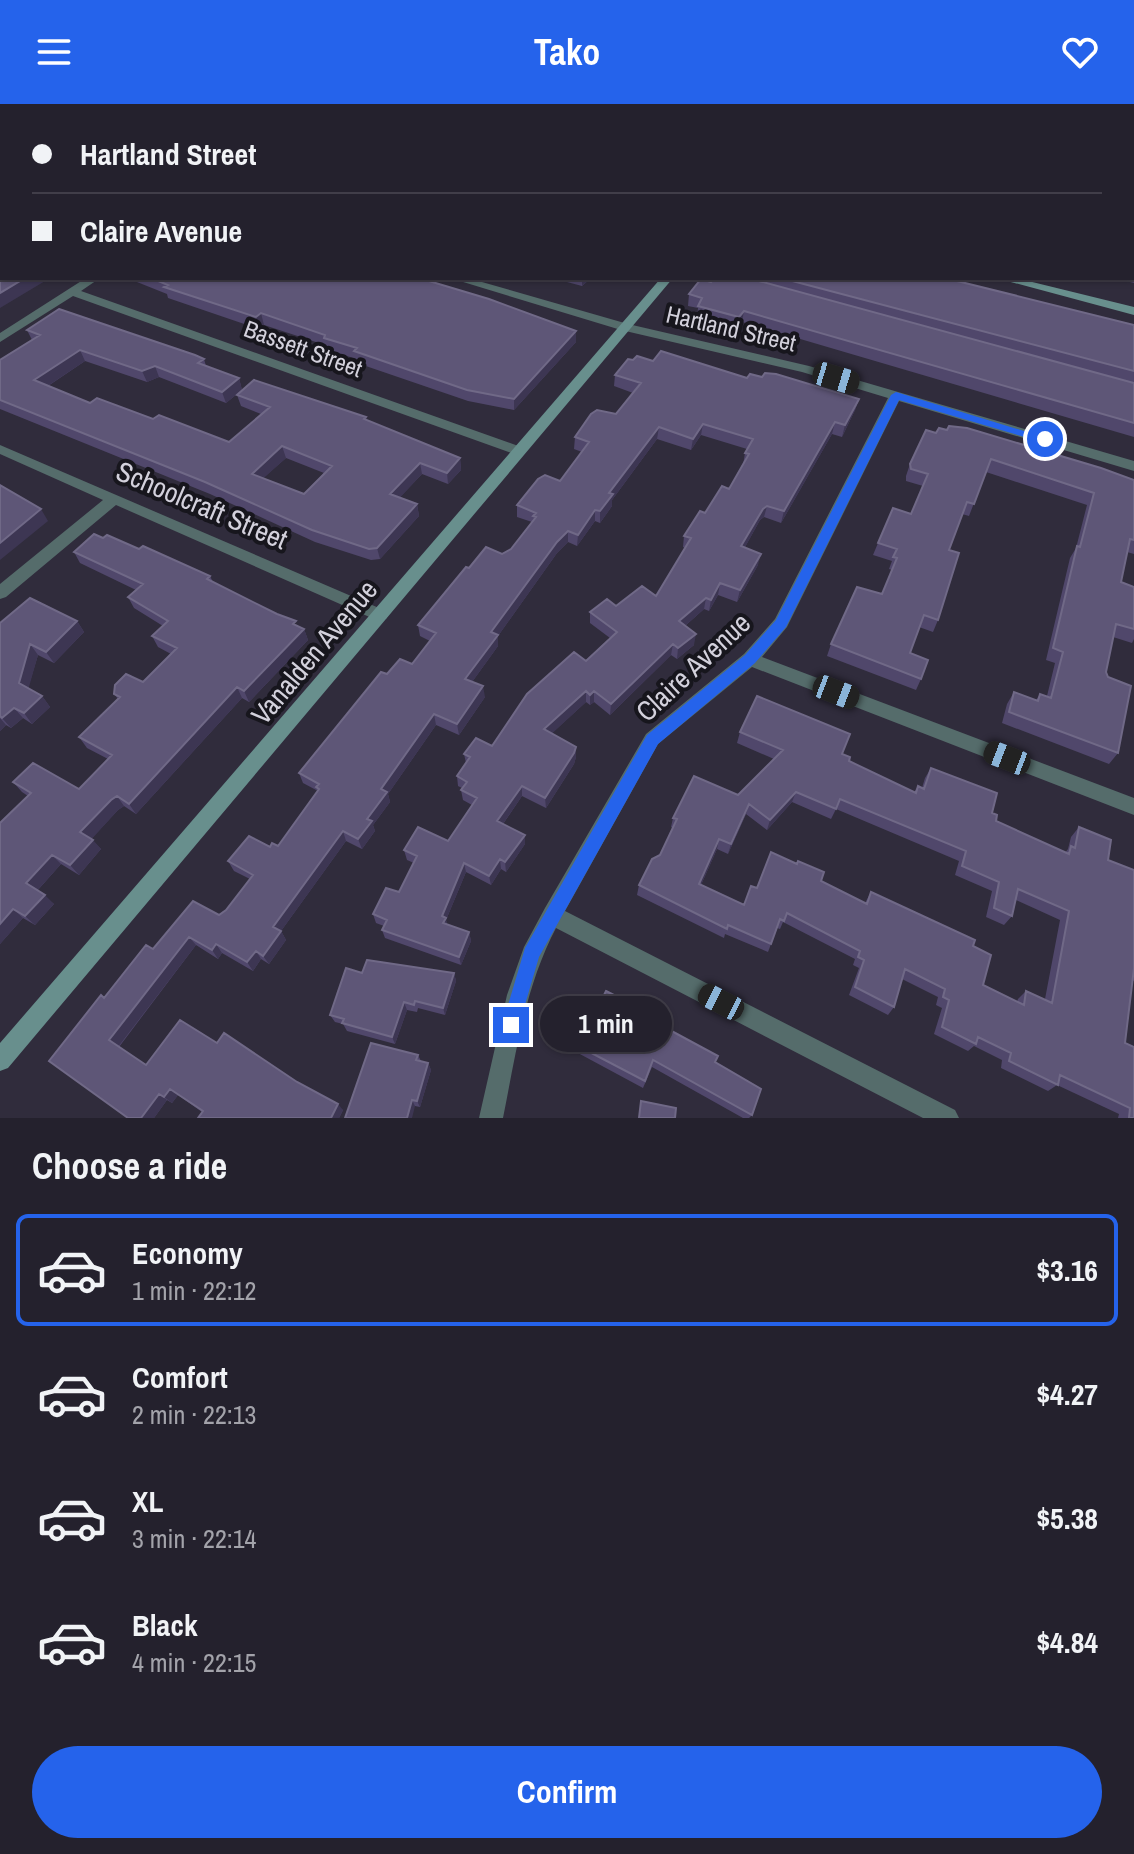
<!DOCTYPE html>
<meta charset="utf-8">
<style>
body{margin:0;font-family:"Archivo Narrow",sans-serif;background:#2c2935;color:#f1f3f6;height:100vh;display:flex;flex-direction:column;font-size:30px;white-space:nowrap}
*{box-sizing:border-box;margin:0}
p{font-size:26px;color:#a3a3aa}
.icon{flex:none;width:44px;height:44px;fill:none;stroke:currentColor;stroke-width:2;stroke-linecap:round;stroke-linejoin:round}
.map{position:relative;height:1014px;overflow:hidden}
.side{display:flex;flex-direction:column;background:#24212d;flex:1}
.side>*{flex:none}
.banner{position:absolute;left:0px;top:0px;width:1134px;height:176px;box-shadow:0 2px 6px #0004,0 0 0 2px #413e49;display:grid;align-content:center;height:176px;padding:0 32px;background:#24212d}
.end{position:absolute;width:36px;height:36px;margin:-18px;border:10px solid #2563eb;background:#fff;box-shadow:0 0 0 4px #fff}
.from{border-radius:50%}
.bubble{position:absolute;height:56px;border-radius:28px;background:#24212d;box-shadow:0 2px 6px #0004,0 0 0 2px #413e49;font-size:26px;font-weight:700;line-height:56px;text-align:center}
.car{position:absolute;width:24px;height:48px;margin:-24px -12px;border-radius:10px;box-shadow:0 0 6px 2px #0007;background:linear-gradient(#222 24%,#8ab4d8 0 40%,#222 0 76%,#8ab4d8 0 86%,#222 0)}
.banner b{display:flex;align-items:center;gap:28px;height:76px;font-size:30px}
.banner b+b{border-top:2px solid #413e49}
.banner i{width:20px;height:20px;background:#f1f3f6}
ul{padding:0;list-style:none}
li{display:flex;align-items:center;gap:24px;height:112px;margin:0 16px 12px;padding:0 16px;border:4px solid transparent;border-radius:12px}
li div{flex:1}
li b{display:block;font-size:30px}
li em{font-style:normal;font-weight:700}
li.on{border-color:#2563eb}
li>.icon{width:72px;height:72px;stroke-width:1.5}
h2{padding:0 32px;font-size:36px;line-height:96px}
.primary-button{display:flex;gap:16px;margin-top:auto;padding:16px 32px}
.primary-button a{flex:1;height:92px;border-radius:48px;background:#2563eb;color:#fff;font-size:32px;font-weight:700;line-height:92px;text-align:center}
header{display:flex;justify-content:space-between;align-items:center;height:104px;padding:0 32px;background:#2563eb;color:#fff;font-size:36px;font-weight:700}
.map>svg:first-child{display:block}
.lines{fill:none;stroke-linecap:round;stroke-linejoin:round}
.lane{fill:#556c6b;fill-rule:evenodd}
.street{fill:#556c6b;fill-rule:evenodd}
.secondary{fill:#688f8d;fill-rule:evenodd}
.wall{fill:#50476b;fill-rule:evenodd}
.shaded-wall{fill:#3d3653}
.building{fill:#5e5677;stroke:#706987;stroke-width:2;fill-rule:evenodd}
.route{fill:#2563eb}
.labels{text-anchor:middle;stroke-width:8;stroke-linejoin:round;paint-order:stroke}
.far-street-label{font-size:24px;fill:#d3d1dc;stroke:#17161d}
.street-label{font-size:28px;fill:#d3d1dc;stroke:#17161d}
</style>
<header><svg class="icon" aria-label="menu" viewBox="0 0 24 24"><path d="M4 6h16M4 12h16M4 18h16"/></svg>Tako<svg class="icon" aria-label="heart" viewBox="0 0 24 24"><path d="M12 20l-8-8c-3-5 5-10 8-4 3-6 11-1 8 4z"/></svg></header>
<div class="map">
<svg width="1134" height="1014" viewBox="0 0 1134 1014">
<rect width="100%" height="100%" fill="#302c3c"/>
<g class="lines">
<path class="lane" d="M397,0L395,2H388L390,0Z
M684,0H696L700,2H688Z"/>
<path class="street" d="M86,174H100L81,187L524,344L526,347L524,350H514L73,192L0,238V229Z
M450,174H468L628,220L809,262L1134,357V367L899,297L787,523L762,553L1134,694V711L752,563L658,640L565,807L955,1006L959,1014H923L556,824C525,883 516,949 503,1014H479L507,891L524,843L545,804L646,630L744,550L775,515L888,294L802,268L621,226Z
M0,341L386,507L388,511L386,515H374L116,401L6,493L0,495V480L103,396L0,350Z"/>
<path class="secondary" d="M294,0H309L310,2H295Z
M661,174H673L8,964L0,967V939Z
M996,174H1016L1134,203V211Z"/>
</g>
<path class="wall" d="M451,0H633L631,2H458Z
M838,0H1134V179L1114,174H1132V2H838Z
M131,174H419L576,227V238L514,306L468,297L357,259L356,255L326,245L325,241L264,221L259,225L168,194L167,190L132,176Z
M552,174H591L582,182Z
M715,174H945L1134,221V333L742,218L737,224L697,214L698,204L688,202L689,190L711,178Z
M27,226L204,255L206,262L239,274L242,286L226,299L159,273L147,278L85,257L48,282L90,299L229,338L261,310L241,302L237,291L366,313L367,316L460,354L461,366L448,380L422,370L400,393L417,400L419,412L380,455L371,456L315,438L210,390L0,305V256L32,236ZM286,354L324,369L304,390L263,374Z
M633,256L653,257L859,295L855,306L842,333L832,330L781,419L764,413L760,416L745,443L758,461L737,498L718,491L709,507L704,505L685,522L694,541L677,555L671,551L610,611L594,598L590,601L586,598L552,629L576,643V653L574,660L546,704L522,692L503,720L525,731V740L506,768L501,765L491,781L466,768L446,816L447,820L469,828L471,837L461,861L385,834L382,826L384,822L376,819L373,810L399,788L414,759L407,756L404,746L448,737L472,701L463,696L461,686L462,684L458,682L457,672L466,659L464,650L492,642L610,534L590,519V508L656,492L685,444L683,443L684,432L729,385L743,361L745,349L747,345L701,331L691,346L657,335L612,396V402L600,419L595,417L577,442L568,438L557,449L498,532V542L472,578L485,593L459,631L436,621L388,690L390,698L373,721L375,727L362,745L346,737L281,827L286,836L269,860L261,855L253,867L222,849L218,855L196,841L119,943L146,961L217,939L297,978L343,1006L339,1014H198L202,1008L178,991L172,999L167,996L154,1014H128L104,894L153,845L219,811L226,806L250,775L234,767L228,757L270,743L278,742L318,687L303,679L299,669L387,570L412,560L430,537L420,532L418,521L469,464L511,445L532,418L517,413V401L560,377L582,348L574,345L575,333L616,310L633,289L614,282L615,271Z
M936,329L1134,376V450L1127,448L1121,478L1134,483V535L1132,539L1113,533L1106,568L1118,649L1109,660L1002,619L1007,600L1014,588L1036,596L1040,590L1047,592L1055,559L1046,556L1070,454L1076,444L1087,401L986,368L969,412L962,410L949,446L938,516L933,528L919,523L910,549L921,575L916,586L827,552L831,540L882,490L892,466L889,465L892,457L873,451L878,439L911,410L923,382L906,377V372L910,360Z
M103,434L139,445L210,472L213,478L304,525L308,536L249,598L242,594L136,710L124,702L118,706L91,735L101,745L79,771L61,760L37,787L54,800L35,821L23,814L0,840V719L28,692L22,688L13,678L79,685L108,655L87,644L79,633L118,595L114,590L143,578L171,550L158,543L152,532L163,522L134,504L128,493L136,486L80,459L74,448Z
M77,517L84,528L54,559L38,551L28,584L42,592L50,603L32,620L23,614L11,624L6,621L0,627V519Z
M740,628L842,650L849,657L914,688L918,682L922,684L925,674L931,664L992,709L996,717L1065,749L1068,745L1071,733L1079,723L1108,756L1134,766V877L1132,876L1125,939L1134,1014H1118L1119,1010L1057,981L1048,987L1001,964L1002,956L974,942L968,947L934,930L942,904L936,901L938,893L902,875L894,903L888,911L849,891L859,864L853,861L855,855L783,818L780,825L777,824L768,848L725,830L724,834L637,791L639,781L660,751L673,724L671,723L673,714L738,691L774,655L737,639ZM792,698L831,715L836,705L959,757L955,771L992,787L986,813L1004,821L1012,812L1016,796L1060,816L1045,895L1026,887L1018,895L1017,898L983,881L973,842L871,788L865,799L821,777L757,784L744,801L701,781L717,745L728,750L746,710L767,726Z
M362,869H454L456,877L445,911L418,904L417,908L407,906L395,940L347,927L343,920L335,918L330,911Z
M667,925L715,958L752,1011L749,1014H743L652,963L643,984L578,949V942Z
M418,951L421,957L428,959L431,966L420,1003L415,1002L345,1014Z"/>
<path class="shaded-wall" d="M618,0H633L631,2H616Z
M25,174H50L0,204V189Z
M582,174H591L582,182Z
M744,207L742,218L737,224L739,213Z
M261,209L264,221L259,225L256,213Z
M576,227V238L514,306V295Z
M80,246L85,257L40,287L34,276Z
M155,262L159,273L147,278L142,267Z
M239,274L242,286L226,299L222,288Z
M859,295L855,306L842,333L845,321Z
M835,318L832,330L781,419L784,407Z
M703,320L701,331L691,346L693,335Z
M659,323L657,335L612,396V402L600,419V407L609,389Z
M282,342L286,354L256,381L252,370Z
M460,354L461,366L448,380L447,369Z
M420,359L422,370L393,401L390,390Z
M417,400L419,412L380,455L377,444Z
M767,402L764,413L760,416L739,454L741,442L763,405Z
M41,405L48,417L0,456V439Z
M595,406V417L577,442L578,431Z
M568,427V438L557,449L498,532V542L467,585L465,575L491,528L557,438Z
M761,450L758,461L737,498L740,486Z
M720,479L718,491L709,507L711,496Z
M706,494L704,505L678,528L679,517Z
M77,517L84,528L54,559L46,548Z
M304,525L308,536L249,598L244,587Z
M696,530L694,541L677,555L678,544Z
M30,540L38,551L27,590L19,579Z
M673,540L671,551L610,611L611,600Z
M483,582L485,593L459,631L457,620Z
M237,583L242,594L136,710L129,700Z
M586,587V598L545,636L544,625Z
M594,587V598L590,601V591Z
M42,592L50,603L32,620L24,609Z
M14,604L23,614L11,624L2,614Z
M434,610L436,621L388,690L390,698L373,721L375,727L362,745L358,735L381,685Z
M0,614L6,621L0,627Z
M576,643V653L574,660L546,704L545,694Z
M522,682V692L498,727L497,717Z
M796,688L792,698L767,726L770,716Z
M117,692L124,702L118,706L89,738L80,728L111,696Z
M749,700L746,710L728,750L731,740Z
M343,727L346,737L281,827L286,836L269,860L263,852L273,823Z
M525,731V740L506,768L505,758Z
M719,735L717,745L697,790L699,780Z
M93,736L101,745L79,771L70,761Z
M52,751L61,760L35,789L26,779Z
M500,755L501,765L491,781L489,772Z
M464,759L466,768L446,816L448,822L446,828L442,812Z
M45,791L54,800L35,821L25,812Z
M13,805L23,814L0,840V820Z
M469,828L471,837L461,861L459,853Z
M189,833L196,841L118,943L109,936Z
M216,840L222,849L218,855L212,846Z
M256,847L261,855L253,867L247,858Z
M454,869L456,877L445,911L443,904Z
M404,898L407,906L395,940L392,933Z
M428,959L431,966L420,1003L417,997Z
M170,985L178,991L172,999L164,993Z
M159,990L167,996L154,1014H141Z
M412,996L415,1002L412,1014H407Z
M338,1000L343,1006L339,1014H331Z"/>
<path class="building" d="M0,0H252L260,2H2V174H25L0,189Z
M489,0H618L616,2H497Z
M845,0H1134V166H1132V2H843Z
M151,174H419L489,195L576,227L514,295L467,286L354,247L357,244L324,234L325,231L261,209L256,213L164,183L168,181Z
M715,174H748L1134,279V319L744,207L739,213L698,202L702,194L689,190L701,175L711,178Z
M781,174H945L1134,221V267Z
M59,205L195,251L204,255L198,259L239,274L222,288L155,262L142,267L80,246L34,276L90,299L97,294L153,315L159,311L229,338L270,303L237,291L254,276L366,313L364,315L460,354L447,369L420,359L390,390L417,400L377,444L369,445L312,426L205,378L0,296V256L40,231L27,226ZM282,342L332,362L304,390L252,370Z
M661,247L747,274L750,270L762,273L765,269L776,270L859,295L845,321L835,318L784,407L767,402L763,405L741,442L761,450L740,486L720,479L711,496L706,494L679,517L696,530L678,544L673,540L611,600L594,587L590,591L586,587L544,625L576,643L574,649L545,694L522,682L497,717L525,731L505,758L500,755L489,772L464,759L442,812L446,814L443,819L469,828L459,853L382,826L387,816L373,810L386,784L399,788L417,752L404,746L418,723L448,737L477,694L461,686L467,678L457,672L470,653L464,650L476,634L492,642L527,590L574,548L586,557L617,528L590,508L607,495L616,502L642,482L656,492L691,434L684,432L700,407L705,409L722,382L729,385L749,350L745,349L753,335L703,320L693,335L659,323L609,389L613,390L600,407L595,406L578,431L568,427L557,438L491,528L498,531L465,575L483,582L457,620L434,610L381,685L387,688L367,715L372,717L358,735L343,727L273,823L281,827L263,852L256,847L247,858L216,840L212,846L189,833L109,936L146,961L180,916L217,939L224,929L297,978L338,1000L331,1014H198L203,1007L170,985L164,993L159,990L141,1014H128L49,957L101,891L104,894L146,841L153,845L193,797L219,811L226,806L253,771L228,757L249,732L270,743L272,739L278,742L319,685L316,683L319,680L299,669L381,568L387,570L400,555L412,560L436,529L418,521L466,463L469,464L486,443L502,450L511,445L536,413L533,412L536,409L517,401L538,375L545,371L560,377L589,338L575,333L591,310L597,306L616,310L641,279L615,271L628,255L633,256L637,252L653,257Z
M949,322L967,324L1101,364L1134,376V436L1130,435L1121,478L1134,483V525L1116,520L1106,568L1108,573L1131,582L1118,649L1009,608L1014,588L1038,597L1040,590L1051,594L1063,548L1053,544L1077,442L1080,443L1094,389L991,355L974,400L967,398L949,446L959,449L938,516L924,511L910,549L928,556L921,575L831,540L857,483L882,490L897,454L893,453L897,445L878,439L893,404L911,410L928,370L911,365L910,360L926,326L936,329L939,324L947,326Z
M0,381L41,405L0,439Z
M94,430L103,434L107,431L139,445L143,442L210,472L207,475L277,510L296,517L293,520L304,525L244,587L237,583L129,700L117,692L111,696L80,728L93,736L70,761L52,751L26,779L45,791L25,812L13,805L0,820V719L31,689L13,678L33,659L79,685L112,651L79,633L120,593L114,590L115,581L126,570L143,578L177,544L152,532L168,517L128,493L143,480L74,448Z
M30,494L77,517L46,548L30,540L19,579L42,592L24,609L14,604L2,614L0,612V519Z
M757,592L850,630L842,650L850,653L849,657L916,689L918,682L924,685L931,664L997,689L992,709L997,711L996,717L1069,750L1071,742L1075,744L1079,723L1111,736L1108,756L1134,766V864L1125,939L1134,943V1014H1129L1130,1004L1060,971L1058,981L1009,957L1011,949L978,933L976,940L942,923L949,896L943,893L945,885L905,865L894,903L855,883L864,856L858,853L860,847L787,809L784,817L780,815L771,840L728,821L727,825L639,781L652,755L660,751L677,715L673,714L694,672L738,691L783,646L740,628ZM796,688L836,705L840,695L966,747L962,762L999,778L994,804L1012,812L1018,785L1069,807L1052,899L1026,887L1024,901L983,881L991,851L973,842L975,836L871,788L867,800L821,777L824,768L798,757L797,760L771,748L757,784L751,782L744,801L699,780L719,735L731,740L749,700L770,716Z
M367,856L454,869L443,904L415,897L414,901L404,898L392,933L342,919L344,915L330,911L346,864L362,869Z
M606,887L669,919L666,924L718,952L715,958L761,985L752,1011L653,956L645,977L578,942Z
M371,939L418,951L416,956L428,959L417,997L412,996L407,1014H345Z
M641,997L676,1004L675,1014H639Z"/>
<path class="route" d="M896,288L1050,335L1045,339L899,296L786,523L755,559L658,640L539,853L517,928H505L502,921L525,844L647,631L745,551L776,516L891,291Z"/>
<g class="labels">
<g class="far-street-label">
<text transform="translate(731 225) rotate(13)" y="8">Hartland Street</text>
<text transform="translate(303 245) rotate(20)" y="8">Bassett Street</text>
</g>
<g class="street-label">
<text transform="translate(202 401) rotate(23)" y="10">Schoolcraft Street</text>
<text transform="translate(314 548) rotate(-50)" y="10">Vanalden Avenue</text>
<text transform="translate(693 563) rotate(-43)" y="10">Claire Avenue</text>
</g>
</g>
</svg>
<i class="end from" style="left:1045px;top:335px"></i>
<i class="end" style="left:511px;top:921px"></i>
<div class="bubble" style="left:540px;top:892px;width:132px">1 min</div>
<i class="car" style="left:836px;top:274px;rotate:107deg"></i>
<i class="car" style="left:836px;top:588px;rotate:111deg"></i>
<i class="car" style="left:1007px;top:654px;rotate:291deg"></i>
<i class="car" style="left:721px;top:898px;rotate:297deg"></i>
<div class="banner">
<b><i class="from"></i>Hartland Street</b>
<b><i></i>Claire Avenue</b>
</div>
</div>
<section class="side">
<h2>Choose a ride</h2>
<ul>
<li class="on"><svg class="icon" aria-label="car" viewBox="0 0 24 24"><path d="M5 17H2v-5l4-1 3-4h7l3 4 3 1v5h-3M9 17h6M6 11h13"/><circle cx="7" cy="17" r="2"/><circle cx="17" cy="17" r="2"/></svg><div><b>Economy</b><p>1 min · 22:12</p></div><em>$3.16</em></li>
<li><svg class="icon" aria-label="car" viewBox="0 0 24 24"><path d="M5 17H2v-5l4-1 3-4h7l3 4 3 1v5h-3M9 17h6M6 11h13"/><circle cx="7" cy="17" r="2"/><circle cx="17" cy="17" r="2"/></svg><div><b>Comfort</b><p>2 min · 22:13</p></div><em>$4.27</em></li>
<li><svg class="icon" aria-label="car" viewBox="0 0 24 24"><path d="M5 17H2v-5l4-1 3-4h7l3 4 3 1v5h-3M9 17h6M6 11h13"/><circle cx="7" cy="17" r="2"/><circle cx="17" cy="17" r="2"/></svg><div><b>XL</b><p>3 min · 22:14</p></div><em>$5.38</em></li>
<li><svg class="icon" aria-label="car" viewBox="0 0 24 24"><path d="M5 17H2v-5l4-1 3-4h7l3 4 3 1v5h-3M9 17h6M6 11h13"/><circle cx="7" cy="17" r="2"/><circle cx="17" cy="17" r="2"/></svg><div><b>Black</b><p>4 min · 22:15</p></div><em>$4.84</em></li>
</ul>
<div class="primary-button"><a>Confirm</a></div>
</section>
